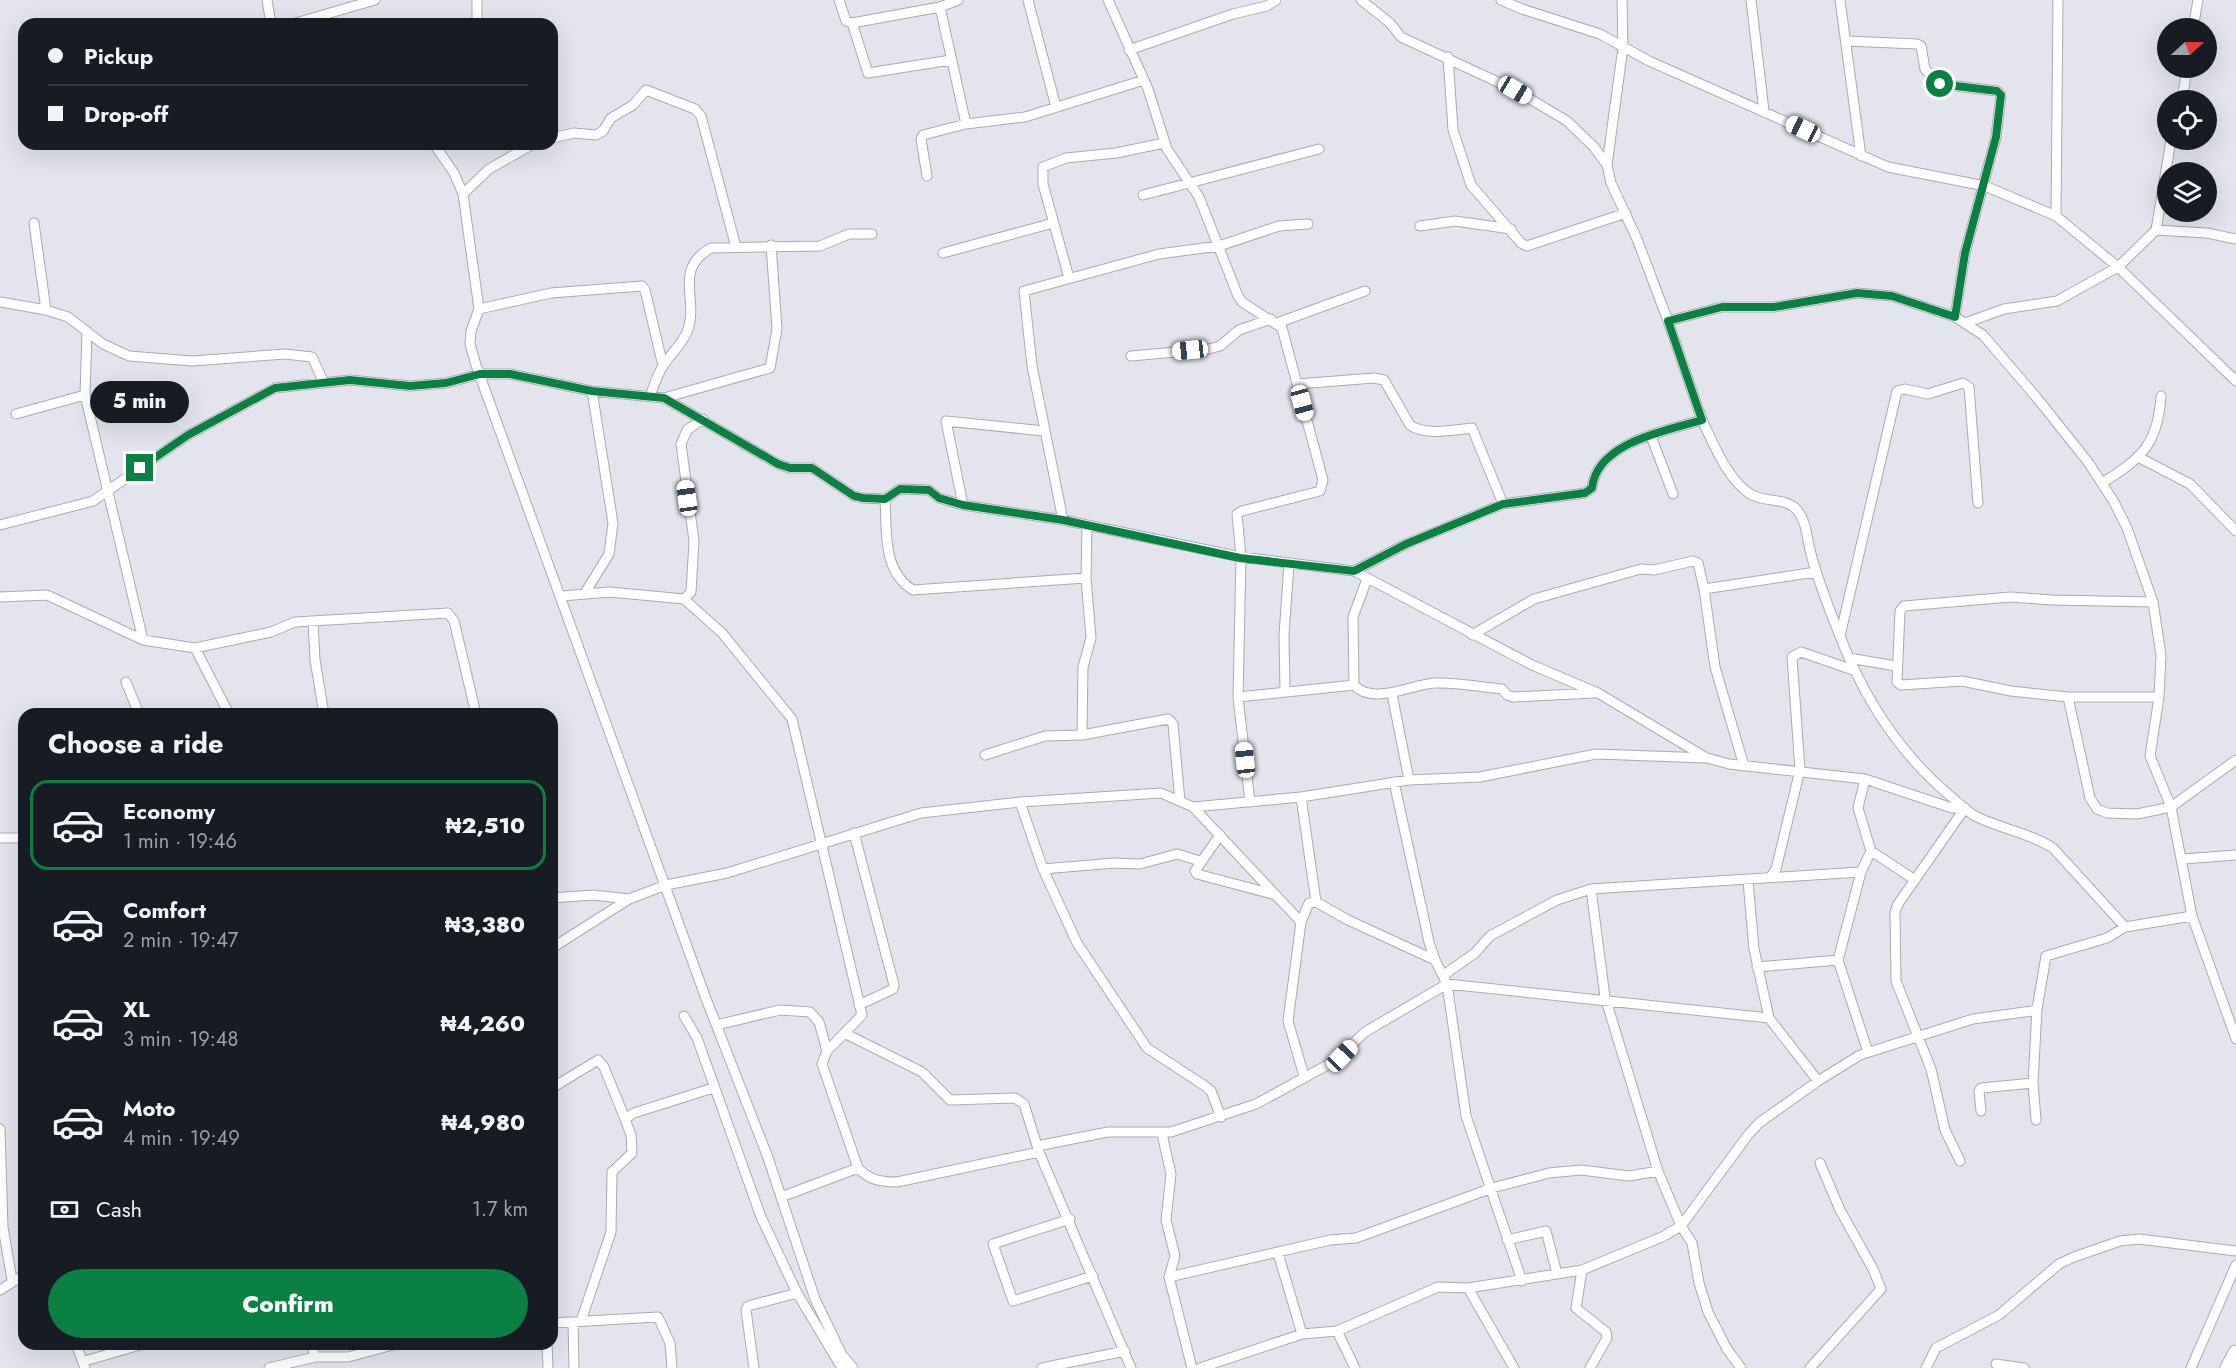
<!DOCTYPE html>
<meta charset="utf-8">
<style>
body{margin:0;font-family:Jost,sans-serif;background:#242831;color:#f1f3f6;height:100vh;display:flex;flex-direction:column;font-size:22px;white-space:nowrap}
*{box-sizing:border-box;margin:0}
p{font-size:20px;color:#9ea1a6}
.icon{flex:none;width:33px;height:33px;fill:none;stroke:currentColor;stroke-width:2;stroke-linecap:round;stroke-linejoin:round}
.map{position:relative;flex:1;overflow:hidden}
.panel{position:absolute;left:18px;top:708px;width:540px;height:642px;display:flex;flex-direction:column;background:#171b24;border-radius:18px;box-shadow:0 6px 24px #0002}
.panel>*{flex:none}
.hud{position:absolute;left:18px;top:18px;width:540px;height:132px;border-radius:18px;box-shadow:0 6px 24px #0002;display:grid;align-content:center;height:132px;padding:0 30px;background:#171b24}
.needle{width:39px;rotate:69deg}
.tools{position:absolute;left:2157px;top:18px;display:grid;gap:12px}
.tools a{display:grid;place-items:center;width:60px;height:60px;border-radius:50%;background:#171b24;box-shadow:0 6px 24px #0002;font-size:30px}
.end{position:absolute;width:27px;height:27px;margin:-14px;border:8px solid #0b8043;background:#fff;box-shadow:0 0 0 3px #fff}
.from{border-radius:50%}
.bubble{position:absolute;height:42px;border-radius:21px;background:#171b24;box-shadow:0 6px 24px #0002;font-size:20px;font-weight:800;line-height:42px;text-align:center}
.car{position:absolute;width:18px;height:36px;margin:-18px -9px;border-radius:8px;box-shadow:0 0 4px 2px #0007;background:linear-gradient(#fff 24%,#345 0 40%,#fff 0 76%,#345 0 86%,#fff 0)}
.hud b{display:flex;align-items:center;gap:21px;height:57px;font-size:22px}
.hud b+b{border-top:2px solid #363941}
.hud i{width:15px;height:15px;background:#f1f3f6}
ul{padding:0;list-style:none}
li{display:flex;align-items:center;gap:18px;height:90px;margin:0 12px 9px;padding:0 18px;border:3px solid transparent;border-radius:18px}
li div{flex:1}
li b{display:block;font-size:22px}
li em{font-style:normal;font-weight:800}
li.on{border-color:#0b8043}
li>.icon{width:54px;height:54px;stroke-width:1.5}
h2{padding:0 30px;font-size:27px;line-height:72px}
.pay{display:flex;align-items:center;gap:15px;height:66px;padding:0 30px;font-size:22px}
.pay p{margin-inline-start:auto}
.primary-button{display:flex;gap:12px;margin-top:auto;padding:12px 30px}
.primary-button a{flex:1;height:69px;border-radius:36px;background:#0b8043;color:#fff;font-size:24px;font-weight:800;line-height:69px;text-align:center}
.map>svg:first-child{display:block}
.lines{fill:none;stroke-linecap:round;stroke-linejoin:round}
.street-casing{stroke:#aaaab3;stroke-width:11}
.primary-casing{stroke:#aaaab3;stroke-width:17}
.street{stroke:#fff;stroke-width:9}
.primary{stroke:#fff;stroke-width:15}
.route{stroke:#0b8043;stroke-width:8}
</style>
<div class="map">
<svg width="2236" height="1368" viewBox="0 0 2236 1368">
<rect width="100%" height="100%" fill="#e4e4ee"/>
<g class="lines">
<g class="street-casing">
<path id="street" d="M267,0L271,24
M839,0L846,21L852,23L868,73L951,60
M1028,0L1056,107
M1108,0L1148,89L1167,149L1199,197L1238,296L1242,302L1282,328L1323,480L1320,491L1242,511L1237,514L1241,557L1238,697L1250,802
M1361,0L1390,23L1401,37L1515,90L1567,121L1594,147L1607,165
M1501,0L1522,9L1600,34L1649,61L1888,167L1985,186L2056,216L2118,267L2236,381
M1622,0L1623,47L1607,165L1611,183L1637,239L1668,321L1702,420C1714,445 1728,481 1752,495C1767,503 1787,497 1798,511C1807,523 1807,540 1811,554C1818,581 1828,606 1838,631C1862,695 1897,751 1949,795C1958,802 1967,812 1977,817C2002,829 2030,833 2053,848L2125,927L2192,916
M1751,0L1764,111
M1840,0L1861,156
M940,7L966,124
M852,23L940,7L958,0
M292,24L375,0
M477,24V0
M2193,28L2198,0
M1846,41L1917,44L1921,46L1925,69L1940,84L1997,91L2001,95L1996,137L1965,253L1955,317
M1129,50L1233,14L1267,6L1276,0
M1448,57L1453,130L1471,185L1521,243L1527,246L1626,213
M2182,100L2187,68
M552,138L574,133L596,135L603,131L611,118L633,105L646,90L695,109L701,116L736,247
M434,144L454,173L463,194L479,309L471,331L470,344L476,365L705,996L767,1155L815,1299L842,1355L853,1368
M927,176L921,139L923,135L966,124L1025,117L1144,80
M463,194L489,169L533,144
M1143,195L1319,149
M2056,216L2058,0
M34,223L46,310
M1420,226L1455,221L1511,229
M2156,230L2207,233L2236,239
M943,253L1053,223
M1069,278L1043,184V167L1066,158L1116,153L1164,143
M0,302L46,310L68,317L103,344L129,356L192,361L285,354L312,357L324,383
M479,309L551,293L642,286L645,290L663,366
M1668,321L1722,307H1774L1857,293L1892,296L1955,317L1983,335L2037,398L2088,462L2114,502L2127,528L2153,602L2161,655L2159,697L2150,756L2171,807L2192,916L2236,1039
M1277,323L1365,291
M1965,323L2004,309L2057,301L2118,267L2156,230L2171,140
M87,331L85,395L143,640
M1131,356L1209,349L1220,346L1239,330L1271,319
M1297,384L1374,378L1384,380L1410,425C1425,436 1454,430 1472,428L1503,504
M650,396C654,386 657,375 663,366C670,355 682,344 687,332C700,300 672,270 711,248L820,246L849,234H872
M664,398L770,368L777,329L771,245
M16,414L85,395
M1651,436L1673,494
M2140,458L2190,484L2236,531
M2102,483C2142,458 2158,444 2161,396
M885,499C887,531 882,571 913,590L1086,578
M963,505L946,421L1044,431
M1063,520L1032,366L1024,291L1159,254L1219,246L1279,226L1308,224
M0,525L93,501L188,435L275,388L350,380L410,386L446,383L480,374H510L592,391L664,398L778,464L790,468H812L854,496L863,498L885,499L900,489L929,490L939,498L963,505L1063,520L1241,557L1354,571L1532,665L1598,693L1705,757
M1354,571L1406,544L1503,504L1585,493L1592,488C1597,442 1666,431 1702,420
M1367,579L1353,617L1354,685C1373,706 1412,684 1435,683C1457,682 1480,687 1502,689L1507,695L1513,697L1594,693
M1704,589L1816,572
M585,593L609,554L613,523L592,391
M562,596L610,592L684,599L722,633L792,719L862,1015L827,1051L822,1064L858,1168C869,1180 881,1182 897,1182L1039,1152
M0,597L47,595L143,640L195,648L271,632L295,622L448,613L454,621L476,714
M684,599L691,592L694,541L681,444L687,430L703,419
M2153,602L2052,600L2011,597L1904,606L1900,611L1897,682L1901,685L1962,681L2011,691L2068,697H2159
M313,621L315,660L324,714
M1472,635L1534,599L1641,569L1654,570L1693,561L1698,563L1704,589L1715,667L1744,766
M1840,636L1897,391L1905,389L1928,394L1963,383L1969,387L1978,503
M195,648L229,714
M1849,658L1896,666
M126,682L139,714
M1285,692L1284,635L1289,563
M1392,694L1409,780
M1238,697L1354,685
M2068,697L2090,798L2097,809L2107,813L2137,814L2171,807L2236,760
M1082,735L1083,667L1091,638L1086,578L1087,527
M985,755L1045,736L1082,735L1168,719L1173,724L1180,801
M1865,779L1858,808L1871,851L1915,880
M1394,782L1429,942L1435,960L1447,984L1466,1116L1522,1281
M1301,797L1316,902
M1020,802L1043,869L1077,943L1147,1048L1205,1086L1211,1091L1221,1117
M1193,807L1301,922
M854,833L894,985L893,989L859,1005
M1220,835L1195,871L1197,874L1276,895
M0,838H24
M2183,859L2236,855
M1043,869L1114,863L1140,864L1177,854L1200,861
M1771,876L1776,869L1800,770L1792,657L1801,652L1853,670
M1748,881L1754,949L1769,1018L1818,1081
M1591,889L1605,997L1658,1171L1681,1226L1692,1243L1699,1283L1708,1312L1727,1349L1741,1368
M552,898L593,895L629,899
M552,948L629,899L666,885L727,873L921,813L1020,802L1161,793L1193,807L1301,797L1409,780L1480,777L1596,754L1707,758L1729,764L1865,779L1952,808H1965L1898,904L1895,912L1896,981L1931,1069L1945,1130L1960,1161
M1757,967L1838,960
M1444,975L1475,953L1490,936L1557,900L1591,889L1861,872
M684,1016L697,1038L761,1217L797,1293L842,1368
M716,1025L780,1010L810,1012L819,1022L827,1051
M846,1034L922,1072L950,1100L1015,1098L1024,1104L1039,1152L1131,1368
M1868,1052L1838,960L1861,872L1871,851
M1304,1076L1288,1021L1301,922L1309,903L1316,902L1348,920L1435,960
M552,1088L598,1060L604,1067L625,1119
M1981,1111L1979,1091L1981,1088L2033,1083
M2036,1120L2033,1083L2037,1009
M0,1129L3,1227L12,1280
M1162,1134L1171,1174L1166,1220L1175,1256L1169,1277L1192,1368
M1037,1146L1108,1132H1171L1256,1104L1333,1062L1365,1032L1447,984L1769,1018
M781,1197L858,1168
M1070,1219L993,1244L1013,1301L1093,1276
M1507,1240L1546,1231L1557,1274
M1278,1253L1302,1334
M1582,1270L1662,1237L1681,1226L1748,1135L1759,1123L1818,1081L1860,1055L1973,1019L2032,1011L2037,1009L2046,956L2107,938L2125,927
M1169,1277L1330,1240L1356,1238L1492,1188L1549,1173L1581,1170L1629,1176L1658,1171
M1468,1288L1514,1368
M0,1290L24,1275
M581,1321L611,1232L612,1172L632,1153L631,1135L625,1119L634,1113L713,1088
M573,1322L574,1368
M552,1323L658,1317L670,1343L672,1368
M1337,1331L1355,1368
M76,1344L85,1368
M311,1344L315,1357H348L397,1344
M547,1344L548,1368
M85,1361L143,1344
M1996,1364L2024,1368
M269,1368L315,1357
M754,1368L746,1310L748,1306L797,1293
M1042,1368L1125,1351
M1200,1368L1302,1334L1337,1331L1438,1287L1468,1288L1582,1270L1576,1308L1606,1332L1607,1338L1590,1368
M1810,1368L1881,1289L1873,1269L1840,1210L1820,1163
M1926,1368L1936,1348L1999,1315L2059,1264L2074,1257L2120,1241L2139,1239L2236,1251
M2191,1368L2236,1265"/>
</g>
<g class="primary-casing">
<path id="primary" d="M2228,1368L2236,1353"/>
</g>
<use href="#street" class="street"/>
<use href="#primary" class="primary"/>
</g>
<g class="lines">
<path class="route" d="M140,468L188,435L275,388L350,380L410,386L446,383L480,374H510L592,391L664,398L778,464L790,468H812L854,496L863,498L885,499L900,489L929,490L939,498L963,505L1063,520L1240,558L1354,571L1406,544L1503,504L1585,493L1592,488C1597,442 1666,431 1702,420L1668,321L1722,307H1774L1857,293L1892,296L1955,317L1965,253L1996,137L2001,95L1997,91L1940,84"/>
</g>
</svg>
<div class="tools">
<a><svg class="needle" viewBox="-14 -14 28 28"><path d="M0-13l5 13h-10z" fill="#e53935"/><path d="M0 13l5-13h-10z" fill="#9ea1a6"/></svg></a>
<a><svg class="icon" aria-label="locate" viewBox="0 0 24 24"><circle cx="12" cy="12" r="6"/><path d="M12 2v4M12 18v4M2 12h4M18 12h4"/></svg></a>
<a><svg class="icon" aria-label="layers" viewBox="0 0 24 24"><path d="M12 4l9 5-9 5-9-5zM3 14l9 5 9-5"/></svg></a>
</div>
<i class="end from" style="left:1940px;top:84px"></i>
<i class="end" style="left:140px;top:468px"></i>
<div class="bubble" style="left:90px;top:381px;width:99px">5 min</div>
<i class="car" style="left:1515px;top:90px;rotate:121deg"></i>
<i class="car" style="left:1803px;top:129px;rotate:295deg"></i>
<i class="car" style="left:1190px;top:350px;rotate:264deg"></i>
<i class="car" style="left:1302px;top:403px;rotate:165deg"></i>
<i class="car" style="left:687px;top:498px;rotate:352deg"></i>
<i class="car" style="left:1245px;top:760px;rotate:354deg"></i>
<i class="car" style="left:1342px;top:1056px;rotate:44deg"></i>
<div class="hud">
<b><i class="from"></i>Pickup</b>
<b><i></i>Drop-off</b>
</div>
<section class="panel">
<h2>Choose a ride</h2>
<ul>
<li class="on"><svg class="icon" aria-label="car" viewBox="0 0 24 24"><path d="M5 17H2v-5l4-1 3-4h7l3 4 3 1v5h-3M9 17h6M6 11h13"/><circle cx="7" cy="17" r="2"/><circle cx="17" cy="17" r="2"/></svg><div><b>Economy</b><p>1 min · 19:46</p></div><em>₦2,510</em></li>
<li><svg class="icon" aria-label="car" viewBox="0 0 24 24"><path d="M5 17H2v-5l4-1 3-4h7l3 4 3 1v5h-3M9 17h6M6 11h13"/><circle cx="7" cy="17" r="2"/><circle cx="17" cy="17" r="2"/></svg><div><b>Comfort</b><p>2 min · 19:47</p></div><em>₦3,380</em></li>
<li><svg class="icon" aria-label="car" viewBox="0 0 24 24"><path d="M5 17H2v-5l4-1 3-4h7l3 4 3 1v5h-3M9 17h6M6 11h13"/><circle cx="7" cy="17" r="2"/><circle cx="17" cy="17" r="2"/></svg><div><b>XL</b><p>3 min · 19:48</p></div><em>₦4,260</em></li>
<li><svg class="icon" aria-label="car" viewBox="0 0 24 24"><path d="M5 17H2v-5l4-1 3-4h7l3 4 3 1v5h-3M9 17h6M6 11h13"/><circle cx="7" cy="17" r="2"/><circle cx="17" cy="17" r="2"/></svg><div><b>Moto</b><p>4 min · 19:49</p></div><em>₦4,980</em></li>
</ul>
<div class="pay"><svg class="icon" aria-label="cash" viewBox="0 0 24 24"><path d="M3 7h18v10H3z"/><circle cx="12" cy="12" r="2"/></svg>Cash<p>1.7 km</p></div>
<div class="primary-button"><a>Confirm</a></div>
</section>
</div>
